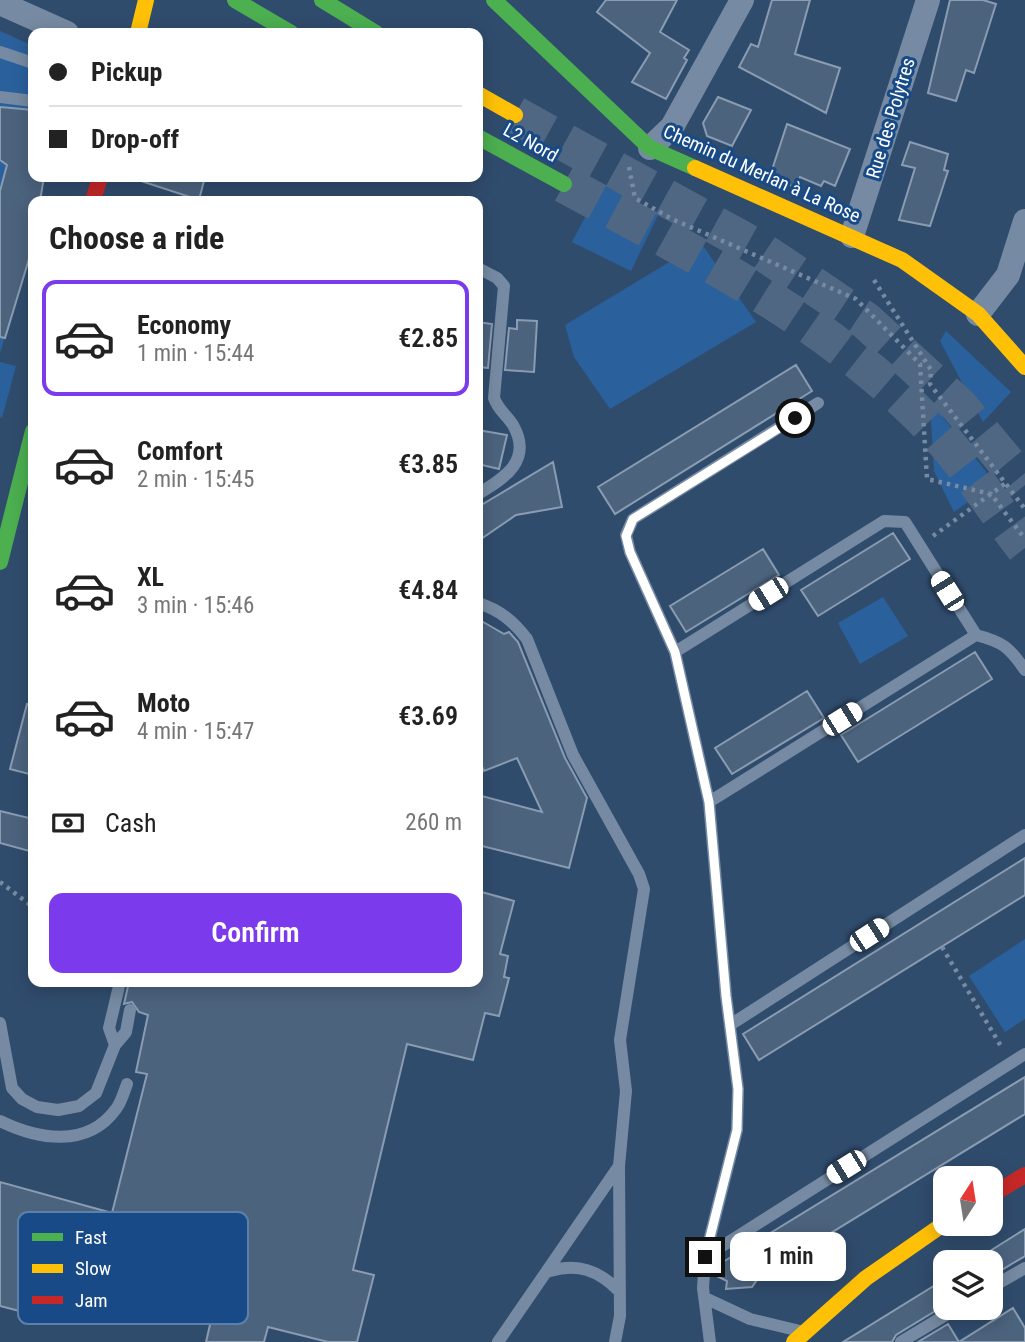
<!DOCTYPE html>
<meta charset="utf-8">
<style>
body{margin:0;font-family:"Roboto Condensed",sans-serif;background:#f2f2f2;color:#222;height:100vh;display:flex;flex-direction:column;font-size:26px;white-space:nowrap}
*{box-sizing:border-box;margin:0}
p{font-size:23px;color:#767676}
.icon{flex:none;width:38px;height:38px;fill:none;stroke:currentColor;stroke-width:2;stroke-linecap:round;stroke-linejoin:round}
.map{position:relative;flex:1;overflow:hidden}
.sheet{position:absolute;left:28px;top:196px;width:455px;height:791px;display:flex;flex-direction:column;background:#fff;border-radius:14px;box-shadow:0 4px 18px #0003}
.sheet>*{flex:none}
.top-card{position:absolute;left:28px;top:28px;width:455px;height:154px;border-radius:14px;box-shadow:0 4px 18px #0003;display:grid;align-content:center;height:154px;padding:0 21px;background:#fff}
.needle{width:46px;rotate:12deg}
.tools{position:absolute;left:933px;top:1166px;display:grid;gap:14px}
.tools a{display:grid;place-items:center;width:70px;height:70px;border-radius:14px;background:#fff;box-shadow:0 4px 18px #0003;font-size:35px}
.end{position:absolute;width:32px;height:32px;margin:-16px;border:9px solid #fff;background:#111;box-shadow:0 0 0 4px #111}
.from{border-radius:50%}
.bubble{position:absolute;height:49px;border-radius:14px;background:#fff;box-shadow:0 4px 18px #0003;font-size:23px;font-weight:600;line-height:49px;text-align:center}
.car{position:absolute;width:21px;height:42px;margin:-21px -10px;border-radius:9px;box-shadow:0 0 5px 2px #0007;background:linear-gradient(#fff 24%,#345 0 40%,#fff 0 76%,#345 0 86%,#fff 0)}
.top-card b{display:flex;align-items:center;gap:24px;height:66px;font-size:26px}
.top-card b+b{border-top:2px solid #e0e0e0}
.top-card i{width:18px;height:18px;background:#222}
ul{padding:0;list-style:none}
li{display:flex;align-items:center;gap:21px;height:116px;margin:0 14px 10px;padding:0 7px;border:4px solid transparent;border-radius:14px}
li div{flex:1}
li b{display:block;font-size:26px}
li em{font-style:normal;font-weight:600}
li.active{border-color:#7c3aed}
li>.icon{width:63px;height:63px;stroke-width:1.5}
h2{padding:0 21px;font-size:32px;line-height:84px}
.pay{display:flex;align-items:center;gap:18px;height:77px;padding:0 21px;font-size:26px}
.pay p{margin-inline-start:auto}
.button{display:flex;gap:14px;margin-top:auto;padding:14px 21px}
.button a{flex:1;height:80px;border-radius:14px;background:#7c3aed;color:#fff;font-size:28px;font-weight:600;line-height:80px;text-align:center}
.map>svg:first-child{display:block}
.green{fill:#2a619d}
.building{fill:#4c637e;stroke:#8a9cb1;stroke-width:2}
.lines{fill:none;stroke-linecap:round;stroke-linejoin:round}
.highway-tunnel{stroke:#4f6783;stroke-width:38;stroke-dasharray:38 19;stroke-linecap:butt}
.path{stroke:#768ba3;stroke-width:4.5;stroke-dasharray:3.5 5;stroke-linecap:butt}
.lane{stroke:#768ba3;stroke-width:12}
.street{stroke:#768ba3;stroke-width:24}
.fast{stroke:#4caf50;stroke-width:16}
.slow{stroke:#ffc107;stroke-width:16}
.jam{stroke:#c62828;stroke-width:16}
.route{stroke:#fff;stroke-width:9}
.labels{text-anchor:middle;stroke-width:6;stroke-linejoin:round;paint-order:stroke}
.street-label{font-size:19px;fill:#fff;stroke:#174a86}
.key{fill:#174a86;stroke:#5d80aa;stroke-width:2}
.key-label{font-size:19px;fill:#fff}
</style>
<div class="map">
<svg width="1025" height="1342" viewBox="0 0 1025 1342">
<rect width="100%" height="100%" fill="#304c6d"/>
<path class="green" d="M0,31L33,46V177H44L40,201H33L32,249L0,353Z
M602,185L659,213L631,271L572,242Z
M701,243L756,322L610,409L574,357L565,325Z
M946,331L1011,392L983,422L940,341Z
M0,362L16,366L2,418L0,417Z
M930,401L995,483L954,512L934,471Z
M883,597L908,636L860,664L838,623Z
M1025,939V1019L1005,1032L969,976Z"/>
<path class="building" d="M606,0H677L660,32L689,50L684,58L687,60L666,99L632,82L650,53L597,12Z
M772,0H810L795,54L840,68L826,113L739,67L751,44L758,47Z
M950,0H983L996,4L974,73L966,70L956,101L928,93Z
M718,97L751,110L732,146L707,136L703,123Z
M0,107L33,110V177H44L40,201H33L32,249L5,338L0,337V191L7,165L0,160Z
M787,124L850,149L835,186L824,181L821,186L800,177L796,188L770,176Z
M910,142L948,154L944,170L948,171L930,226L899,220L915,168L902,165Z
M141,177H205L199,200L141,181Z
M517,320L537,321L534,372L505,370L509,328L517,329Z
M478,322L492,324L488,368L478,367Z
M796,365L812,391L615,514L598,487Z
M478,430L507,435L499,469L478,464Z
M553,462L562,507L516,515L478,541V507Z
M893,533L910,559L818,616L801,590Z
M763,549L779,575L686,632L670,606Z
M478,619L504,634L509,632L518,642L565,758L587,798L569,868L478,845V795L542,812L517,758L484,771L478,757Z
M975,652L992,679L858,762L841,735Z
M807,691L824,718L732,774L715,748Z
M27,704L33,705V775L10,769Z
M0,811L33,819V852L0,843Z
M1025,858V895L759,1060L743,1034Z
M478,891L514,901L500,954L508,956L504,977L509,978L499,1016L485,1013L473,1060L407,1044L353,1270L374,1275L357,1342H328L268,1327L264,1342H206L216,1299L101,1271L97,1289L49,1278L39,1316L0,1306V1182L112,1213L147,1074L136,1072L148,1015L139,1012L132,1002L124,1004L129,982H478Z
M1025,1077V1114L759,1277L752,1287L726,1289L727,1281L717,1276L721,1270L718,1265Z
M1025,1229V1256L990,1277V1251Z
M945,1279V1305L896,1335L892,1342H843Z
M1013,1308L1025,1328V1342H959Z
M948,1324L959,1342H918Z"/>
<g class="lines">
<path class="highway-tunnel" d="M515,115L757,248L866,321L959,406L1025,485
M564,184C696,255 834,323 938,434C970,469 996,511 1025,548"/>
<path class="path" d="M629,167L635,198L672,219L856,299L920,364L927,479L991,494L1025,539
M874,280L931,370L930,384L1025,509
M933,536L1006,483
M0,882L33,907
M942,947L1002,1048"/>
<path class="lane" d="M0,52L33,63
M0,97L33,101
M478,268L497,278L504,286L494,398C498,410 507,415 513,425C533,460 505,478 478,494
M478,603C500,610 513,621 527,639L573,755L639,874L644,889L620,1040L626,1091L619,1166L620,1316L615,1342
M675,652L884,521L905,522L976,635
M709,802L976,635C1003,642 1009,647 1025,670
M0,1023L12,1088L22,1099L37,1107L58,1110L79,1106L96,1093L115,1045L126,1032L130,1010
M730,1025L1025,835
M115,1045L109,1028L120,982
M0,1121C37,1139 87,1149 116,1109C121,1103 124,1092 127,1084
M705,1257L1025,1054
M550,1271C578,1263 598,1270 619,1291
M990,1288L1025,1268
M705,1298L750,1319L800,1331
M498,1342L619,1166
M710,1342L703,1288L705,1257L737,1130L738,1089L726,996L709,802L675,652L630,552L626,535L633,519L818,403
M901,1342L959,1307"/>
<path class="street" d="M0,3L67,33
M650,148L672,127L742,0
M852,236L928,0
M978,314L1008,275L1025,221"/>
<path class="fast" d="M235,0L291,33
M322,0L376,33
M494,0L650,148L695,168
M478,137L564,184
M0,562L33,431"/>
<path class="slow" d="M138,33L146,0
M478,94L515,115
M695,168L902,260L978,314L1025,367
M794,1342L866,1278L945,1223"/>
<path class="jam" d="M93,201L100,177
M990,1196L1025,1175"/>
</g>
<g class="lines">
<path class="route" d="M705,1257L737,1130L738,1089L726,996L709,802L675,652L630,552L626,536L633,519L795,418"/>
</g>
<g class="labels">
<g class="street-label">
<text transform="translate(890 118) rotate(-73)" y="7">Rue des Polytres</text>
<text transform="translate(531 142) rotate(29)" y="7">L2 Nord</text>
<text transform="translate(762 173) rotate(24)" y="7">Chemin du Merlan à La Rose</text>
</g>
</g>
<rect x="18" y="1212" width="230" height="112" rx="10" class="key"/>
<rect x="32" y="1233" width="31" height="8" fill="#4caf50"/>
<rect x="32" y="1264" width="31" height="9" fill="#ffc107"/>
<rect x="32" y="1296" width="31" height="8" fill="#c62828"/>
<g class="key-label">
<text x="75" y="1244">Fast</text>
<text x="75" y="1275">Slow</text>
<text x="75" y="1307">Jam</text>
</g>
</svg>
<div class="tools">
<a><svg class="needle" viewBox="-14 -14 28 28"><path d="M0-13l5 13h-10z" fill="#e53935"/><path d="M0 13l5-13h-10z" fill="#767676"/></svg></a>
<a><svg class="icon" aria-label="layers" viewBox="0 0 24 24"><path d="M12 4l9 5-9 5-9-5zM3 14l9 5 9-5"/></svg></a>
</div>
<i class="end from" style="left:795px;top:418px"></i>
<i class="end" style="left:705px;top:1257px"></i>
<div class="bubble" style="left:730px;top:1232px;width:116px">1 min</div>
<i class="car" style="left:947px;top:591px;rotate:328deg"></i>
<i class="car" style="left:768px;top:594px;rotate:238deg"></i>
<i class="car" style="left:842px;top:719px;rotate:58deg"></i>
<i class="car" style="left:869px;top:935px;rotate:57deg"></i>
<i class="car" style="left:846px;top:1167px;rotate:238deg"></i>
<div class="top-card">
<b><i class="from"></i>Pickup</b>
<b><i></i>Drop-off</b>
</div>
<section class="sheet">
<h2>Choose a ride</h2>
<ul>
<li class="active"><svg class="icon" aria-label="car" viewBox="0 0 24 24"><path d="M5 17H2v-5l4-1 3-4h7l3 4 3 1v5h-3M9 17h6M6 11h13"/><circle cx="7" cy="17" r="2"/><circle cx="17" cy="17" r="2"/></svg><div><b>Economy</b><p>1 min · 15:44</p></div><em>€2.85</em></li>
<li><svg class="icon" aria-label="car" viewBox="0 0 24 24"><path d="M5 17H2v-5l4-1 3-4h7l3 4 3 1v5h-3M9 17h6M6 11h13"/><circle cx="7" cy="17" r="2"/><circle cx="17" cy="17" r="2"/></svg><div><b>Comfort</b><p>2 min · 15:45</p></div><em>€3.85</em></li>
<li><svg class="icon" aria-label="car" viewBox="0 0 24 24"><path d="M5 17H2v-5l4-1 3-4h7l3 4 3 1v5h-3M9 17h6M6 11h13"/><circle cx="7" cy="17" r="2"/><circle cx="17" cy="17" r="2"/></svg><div><b>XL</b><p>3 min · 15:46</p></div><em>€4.84</em></li>
<li><svg class="icon" aria-label="car" viewBox="0 0 24 24"><path d="M5 17H2v-5l4-1 3-4h7l3 4 3 1v5h-3M9 17h6M6 11h13"/><circle cx="7" cy="17" r="2"/><circle cx="17" cy="17" r="2"/></svg><div><b>Moto</b><p>4 min · 15:47</p></div><em>€3.69</em></li>
</ul>
<div class="pay"><svg class="icon" aria-label="cash" viewBox="0 0 24 24"><path d="M3 7h18v10H3z"/><circle cx="12" cy="12" r="2"/></svg>Cash<p>260 m</p></div>
<div class="button"><a>Confirm</a></div>
</section>
</div>
